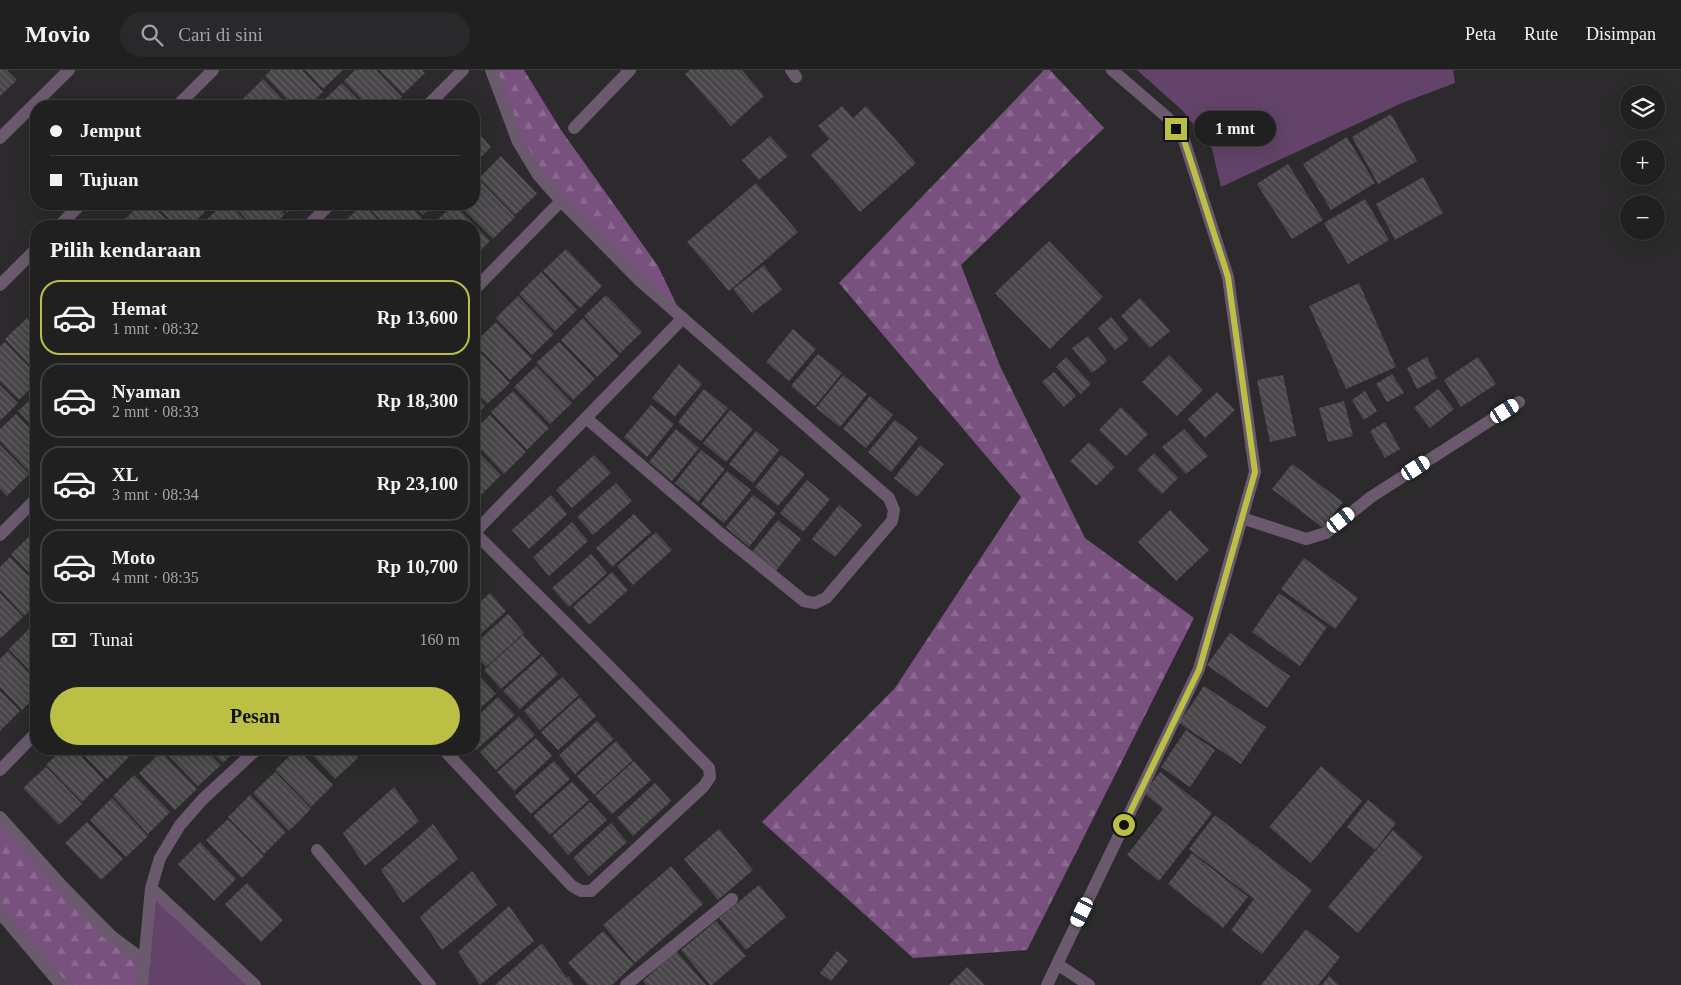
<!DOCTYPE html>
<html lang="id">
<meta charset="utf-8">
<style>
body{margin:0;font-family:Georgia,serif;background:#29282a;color:#f1f3f6;height:100vh;display:flex;flex-direction:column;font-size:19px;white-space:nowrap}
*{box-sizing:border-box;margin:0}
p{font-size:16px;color:#a2a3a5}
.icon{flex:none;width:28px;height:28px;fill:none;stroke:currentColor;stroke-width:2;stroke-linecap:round;stroke-linejoin:round}
.map{position:relative;flex:1;overflow:hidden}
.side{position:absolute;left:30px;top:150px;width:450px;height:535px;display:flex;flex-direction:column;background:#212021;border-radius:20px;box-shadow:0 5px 20px #0002,0 0 0 1px #3e3e3f}
.side>*{flex:none}
.banner{position:absolute;left:30px;top:30px;width:450px;height:110px;border-radius:20px;box-shadow:0 5px 20px #0002,0 0 0 1px #3e3e3f;display:grid;align-content:center;height:110px;padding:0 20px;background:#212021}
.controls{position:absolute;left:1620px;top:15px;display:grid;gap:10px}
.controls a{display:grid;place-items:center;width:45px;height:45px;border-radius:50%;background:#212021;box-shadow:0 5px 20px #0002,0 0 0 1px #3e3e3f;font-size:25px}
.end{position:absolute;width:22px;height:22px;margin:-11px;border:6px solid #bbc045;background:#111;box-shadow:0 0 0 2px #111}
.from{border-radius:50%}
.bubble{position:absolute;height:35px;border-radius:18px;background:#212021;box-shadow:0 5px 20px #0002,0 0 0 1px #3e3e3f;font-size:16px;font-weight:700;line-height:35px;text-align:center}
.car{position:absolute;width:15px;height:30px;margin:-15px -8px;border-radius:6px;box-shadow:0 0 4px 1px #0007;background:linear-gradient(#fff 24%,#345 0 40%,#fff 0 76%,#345 0 86%,#fff 0)}
.banner b{display:flex;align-items:center;gap:18px;height:48px;font-size:19px}
.banner b+b{border-top:1px solid #3e3e3f}
.banner i{width:12px;height:12px;background:#f1f3f6}
ul{padding:0;list-style:none}
li{display:flex;align-items:center;gap:15px;height:75px;margin:0 10px 8px;padding:0 10px;border:2px solid #3e3e3f;border-radius:20px}
li div{flex:1}
li b{display:block;font-size:19px}
li em{font-style:normal;font-weight:700}
li.current{border-color:#bbc045}
li>.icon{width:45px;height:45px;stroke-width:1.5}
h2{padding:0 20px;font-size:22px;line-height:60px}
.pay{display:flex;align-items:center;gap:12px;height:55px;padding:0 20px;font-size:19px}
.pay p{margin-inline-start:auto}
.action{display:flex;gap:10px;margin-top:auto;padding:10px 20px}
.action a{flex:1;height:58px;border-radius:30px;background:#bbc045;color:#111;font-size:20px;font-weight:700;line-height:58px;text-align:center}
header{display:flex;align-items:center;gap:30px;box-sizing:border-box;height:70px;padding:0 25px;background:#212021;border-bottom:1px solid #3e3e3f}
header strong{font-size:24px}
nav{display:flex;gap:28px;margin-inline-start:auto;font-size:18px}
.search{width:350px;height:45px;background:#29282a;display:flex;align-items:center;gap:12px;box-sizing:border-box;padding:0 18px;border-radius:28px;color:#a2a3a5;font-size:19px}
.map>svg:first-child{display:block}
.green{fill:#634369}
.forest{fill:url(#forest-firs)}
.building{fill:url(#building-back-hatch)}
.lines{fill:none;stroke-linecap:round;stroke-linejoin:round}
.street{stroke:#6b5a6e;stroke-width:12}
.route{stroke:#bbc045;stroke-width:6}
</style>
<header>
<strong>Movio</strong>
<div class="search"><svg class="icon" aria-label="search" viewBox="0 0 24 24"><circle cx="10" cy="10" r="6"/><path d="M15 15l6 6"/></svg>Cari di sini</div>
<nav><a>Peta</a><a>Rute</a><a>Disimpan</a></nav>
</header>
<div class="map">
<svg width="1681" height="915" viewBox="0 0 1681 915">
<defs>
<pattern id="forest-firs" width="22" height="20" patternUnits="userSpaceOnUse" patternTransform="scale(1.25)"><rect width="22" height="20" fill="#78517e"/><path d="M5 1l3.5 6h-7zM16 11l3.5 6h-7z" fill="#8b6990"/></pattern>
<pattern id="building-back-hatch" width="6" height="6" patternUnits="userSpaceOnUse" patternTransform="scale(1.25)"><rect width="6" height="6" fill="#494649"/><path d="M-1 5l2 2M0 0l6 6M5-1l2 2" fill="none" stroke="#636063"/></pattern>
</defs>
<rect width="100%" height="100%" fill="#2c2a2c"/>
<path class="green" d="M1137,0H1453L1455,13L1402,33L1221,117L1212,79L1183,41Z
M151,818L255,915H142Z"/>
<path class="forest" d="M491,0H524L561,60L658,196L683,248L538,105Z
M1044,0H1050L1104,58L961,195L1000,296L1085,468L1194,548L1027,880L913,888L762,752L895,618L1021,427L839,213Z
M0,747L145,891L142,915H61L0,843Z"/>
<path class="building" d="M0,0H7L17,10L0,26Z
M271,0H302L323,22L308,36H294L265,6Z
M305,0H343L323,19Z
M355,0H376L402,27L392,36H368L344,11Z
M379,0H422L425,3L403,24Z
M690,0H742L764,26L731,56L685,4Z
M263,9L289,36H246L241,31Z
M342,13L365,36H322L320,34Z
M842,36L853,48L866,36L916,93L860,142L811,85L829,69L818,56Z
M1391,44L1417,91L1378,114L1352,67Z
M474,58L491,77L474,94Z
M770,66L788,86L759,110L742,90Z
M1347,67L1375,113L1331,140L1303,94Z
M501,86L537,124L515,145L479,108Z
M1288,94L1323,150L1292,169L1257,114Z
M1423,107L1443,143L1395,170L1376,134Z
M479,110L515,147L493,169L458,134H474V115Z
M756,113L798,162L729,221L687,172Z
M1365,129L1389,170L1348,194L1324,153Z
M141,134H151L173,156H130L124,150Z
M154,134H196L205,142L190,156H176Z
M223,134H229L251,156H208L204,152Z
M232,134H274L285,144L273,156H253Z
M279,134H297L287,143Z
M363,134L385,156L341,155Z
M365,134H408L422,148L413,156H387Z
M412,134H435L423,145Z
M454,134L490,171L474,187V156H434L432,155Z
M1049,171L1103,227L1050,279L995,223Z
M566,179L602,216L580,238L543,201Z
M764,195L782,220L752,243L733,219Z
M541,202L577,240L555,261L519,224Z
M1359,213L1396,297L1346,319L1309,236Z
M606,225L642,262L620,283L584,246Z
M518,226L554,264L532,285L496,248Z
M1140,228L1170,261L1150,278L1121,246Z
M1111,247L1129,269L1115,280L1098,258Z
M27,248L36,257V302L5,269Z
M583,248L619,286L597,307L561,270Z
M496,252L532,289L510,310L474,273Z
M793,259L816,279L789,311L766,292Z
M1088,266L1107,291L1092,303L1072,278Z
M5,272L36,304V313L19,330L0,311V276Z
M559,272L595,309L573,330L536,293Z
M474,276L510,313L487,334L474,320Z
M818,284L842,303L815,336L791,316Z
M1169,285L1203,320L1177,346L1142,312Z
M1066,287L1091,314L1081,324L1056,297Z
M1427,287L1437,308L1417,319L1407,298Z
M1478,287L1496,314L1461,337L1444,310Z
M679,294L702,314L675,346L652,328Z
M536,296L572,333L550,354L514,317Z
M1054,302L1076,326L1064,337L1042,312Z
M1392,304L1404,323L1387,332L1376,314Z
M843,305L867,324L840,357L816,338Z
M1283,305L1296,366L1270,372L1257,310Z
M0,315L18,333L0,351Z
M704,319L728,338L701,371L678,352Z
M1438,319L1454,339L1430,358L1414,338Z
M513,321L549,358L527,380L491,342Z
M1365,321L1377,341L1364,350L1352,330Z
M1217,322L1235,340L1205,368L1188,349Z
M36,324V360L18,341Z
M474,325L485,336L474,347Z
M870,326L893,345L866,378L843,359Z
M1344,331L1353,366L1328,372L1319,338Z
M651,335L674,354L647,387L624,367Z
M1121,337L1148,364L1126,386L1099,360Z
M730,340L753,359L726,392L703,373Z
M16,344L36,365V396L30,403L0,371V359Z
M490,345L526,382L504,404L474,372V360Z
M895,350L918,368L891,402L868,382Z
M1385,352L1400,379L1385,388L1370,361Z
M676,359L699,378L672,411L649,392Z
M1184,359L1208,386L1186,404L1162,377Z
M756,361L779,380L753,413L729,394Z
M1089,372L1115,397L1096,416L1070,391Z
M0,375L29,404L7,426L0,419Z
M920,375L944,394L917,427L894,408Z
M474,377L501,405L479,427L474,421Z
M701,380L725,399L698,432L675,413Z
M1154,383L1178,408L1162,424L1137,400Z
M594,385L611,403L572,438L556,420Z
M781,385L805,404L778,436L755,417Z
M1292,394L1343,432L1323,458L1272,419Z
M727,401L751,420L724,453L701,434Z
M807,410L830,429L803,462L780,443Z
M616,413L632,431L593,465L577,447Z
M551,425L567,444L529,479L512,460Z
M753,425L776,443L749,477L726,457Z
M839,435L862,455L835,487L812,469Z
M1170,440L1209,480L1176,511L1138,472Z
M634,444L651,462L612,497L596,478Z
M778,450L801,469L775,502L751,483Z
M572,452L588,471L549,506L533,487Z
M656,462L672,480L633,515L617,496Z
M33,463L36,466V510L11,484Z
M591,484L607,503L569,537L552,518Z
M10,487L36,513V534L24,546L0,520V497Z
M1304,488L1358,528L1335,559L1281,519Z
M612,502L628,520L589,555L573,537Z
M0,523L23,547L1,568L0,567Z
M490,523L506,541L474,570V537Z
M1279,523L1327,557L1300,596L1252,562Z
M508,544L524,563L486,597L474,584V575Z
M31,557L36,563V607L9,579Z
M1230,563L1290,606L1267,638L1207,595Z
M523,565L540,584L501,619L484,600Z
M8,581L36,610V626L22,640L0,617V589Z
M542,586L558,604L520,639L503,621Z
M479,606L496,624L474,644V611Z
M562,607L579,625L540,660L524,641Z
M1204,616L1266,657L1241,694L1179,653Z
M0,621L20,641L0,661Z
M498,627L515,645L476,680L474,677V649Z
M580,627L596,646L558,680L541,662Z
M519,647L535,665L496,700L480,682Z
M597,651L614,669L575,704L559,685Z
M1186,660L1215,680L1190,717L1161,697Z
M536,668L552,686L514,721L497,702Z
M616,671L633,690L594,725L577,706Z
M63,679H74L104,710L82,732L46,695Z
M78,679H121L129,687L107,709Z
M162,679H205L221,695L198,716Z
M209,679H237L223,693Z
M297,679L333,715L311,737L275,700Z
M307,679H349L358,688L335,709Z
M161,682L197,719L175,740L139,703Z
M554,691L570,709L531,744L515,726Z
M634,691L651,710L612,744L595,726Z
M1321,696L1362,731L1311,793L1269,757Z
M46,697L82,734L59,755L23,718Z
M275,702L311,739L289,761L253,723Z
M1160,702L1212,743L1159,811L1127,785L1163,739L1144,723Z
M134,705L170,742L148,764L113,726Z
M572,712L589,730L550,765L533,746Z
M655,713L671,731L633,766L617,748Z
M394,717L419,751L365,796L343,763Z
M250,725L286,762L264,784L228,747Z
M112,728L148,766L126,787L90,750Z
M1368,730L1396,753L1375,780L1347,757Z
M590,732L607,750L568,785L552,766Z
M1215,745L1312,820L1262,884L1231,860L1254,829L1189,779Z
M228,749L264,786L242,808L206,770Z
M87,752L123,789L101,810L65,773Z
M611,753L627,772L589,806L573,788Z
M433,754L458,789L403,833L381,800Z
M719,759L753,800L718,830L684,789Z
M1393,760L1423,787L1358,863L1328,837Z
M200,772L236,809L214,831L178,794Z
M1192,783L1248,827L1223,858L1168,814Z
M671,796L703,834L635,893L603,855Z
M472,801L497,835L442,880L420,847Z
M247,813L283,850L261,872L225,834Z
M759,815L786,847L746,880L719,848Z
M509,836L534,871L480,915L458,882Z
M716,851L746,886L712,915H710L681,880Z
M1306,859L1340,887L1318,915H1261Z
M603,861L634,894L612,915H588L568,893Z
M542,873L567,908L568,906L574,915H558L562,911L557,915H495Z
M676,881L706,915H646L643,911Z
M837,881L848,891L831,911L820,903Z
M967,897L985,915H949Z
M1329,906L1339,915H1322Z"/>
<g class="lines">
<path class="street" d="M491,0L518,72L538,105L561,131L640,211L889,428L894,440L892,451L826,528L815,533L804,531L720,463L586,348
M791,0L796,7
M177,36L213,0
M427,36L463,0
M574,58L630,0
M0,68L69,0
M59,156L81,134
M308,156L330,134
M0,215L36,179
M474,220L561,131
M1242,448L1306,469L1326,463L1371,427L1519,332
M474,463L683,248
M0,465L36,429
M443,679L572,816L581,821H591L704,716L710,707L709,698L595,582L475,463
M0,700L36,663
M0,747L63,817L110,865L145,891
M317,780L430,915
M151,818L255,915
M0,843L61,915
M1057,894L1089,915
M142,915L151,818L160,788L180,755L203,729L257,679
M626,915L732,829
M1047,915L1199,599L1255,402L1228,207L1184,70L1168,48L1112,0"/>
</g>
<g class="lines">
<path class="route" d="M1124,755L1199,600L1255,402L1228,207L1184,70L1176,59"/>
</g>
</svg>
<div class="controls">
<a><svg class="icon" aria-label="layers" viewBox="0 0 24 24"><path d="M12 4l9 5-9 5-9-5zM3 14l9 5 9-5"/></svg></a>
<a>+</a>
<a>−</a>
</div>
<i class="end from" style="left:1124px;top:755px"></i>
<i class="end" style="left:1176px;top:59px"></i>
<div class="bubble" style="left:1194px;top:41px;width:82px">1 mnt</div>
<i class="car" style="left:1505px;top:341px;rotate:58deg"></i>
<i class="car" style="left:1416px;top:398px;rotate:57deg"></i>
<i class="car" style="left:1341px;top:450px;rotate:52deg"></i>
<i class="car" style="left:1082px;top:842px;rotate:206deg"></i>
<div class="banner">
<b><i class="from"></i>Jemput</b>
<b><i></i>Tujuan</b>
</div>
<section class="side">
<h2>Pilih kendaraan</h2>
<ul>
<li class="current"><svg class="icon" aria-label="car" viewBox="0 0 24 24"><path d="M5 17H2v-5l4-1 3-4h7l3 4 3 1v5h-3M9 17h6M6 11h13"/><circle cx="7" cy="17" r="2"/><circle cx="17" cy="17" r="2"/></svg><div><b>Hemat</b><p>1 mnt · 08:32</p></div><em>Rp 13,600</em></li>
<li><svg class="icon" aria-label="car" viewBox="0 0 24 24"><path d="M5 17H2v-5l4-1 3-4h7l3 4 3 1v5h-3M9 17h6M6 11h13"/><circle cx="7" cy="17" r="2"/><circle cx="17" cy="17" r="2"/></svg><div><b>Nyaman</b><p>2 mnt · 08:33</p></div><em>Rp 18,300</em></li>
<li><svg class="icon" aria-label="car" viewBox="0 0 24 24"><path d="M5 17H2v-5l4-1 3-4h7l3 4 3 1v5h-3M9 17h6M6 11h13"/><circle cx="7" cy="17" r="2"/><circle cx="17" cy="17" r="2"/></svg><div><b>XL</b><p>3 mnt · 08:34</p></div><em>Rp 23,100</em></li>
<li><svg class="icon" aria-label="car" viewBox="0 0 24 24"><path d="M5 17H2v-5l4-1 3-4h7l3 4 3 1v5h-3M9 17h6M6 11h13"/><circle cx="7" cy="17" r="2"/><circle cx="17" cy="17" r="2"/></svg><div><b>Moto</b><p>4 mnt · 08:35</p></div><em>Rp 10,700</em></li>
</ul>
<div class="pay"><svg class="icon" aria-label="cash" viewBox="0 0 24 24"><path d="M3 7h18v10H3z"/><circle cx="12" cy="12" r="2"/></svg>Tunai<p>160 m</p></div>
<div class="action"><a>Pesan</a></div>
</section>
</div>
